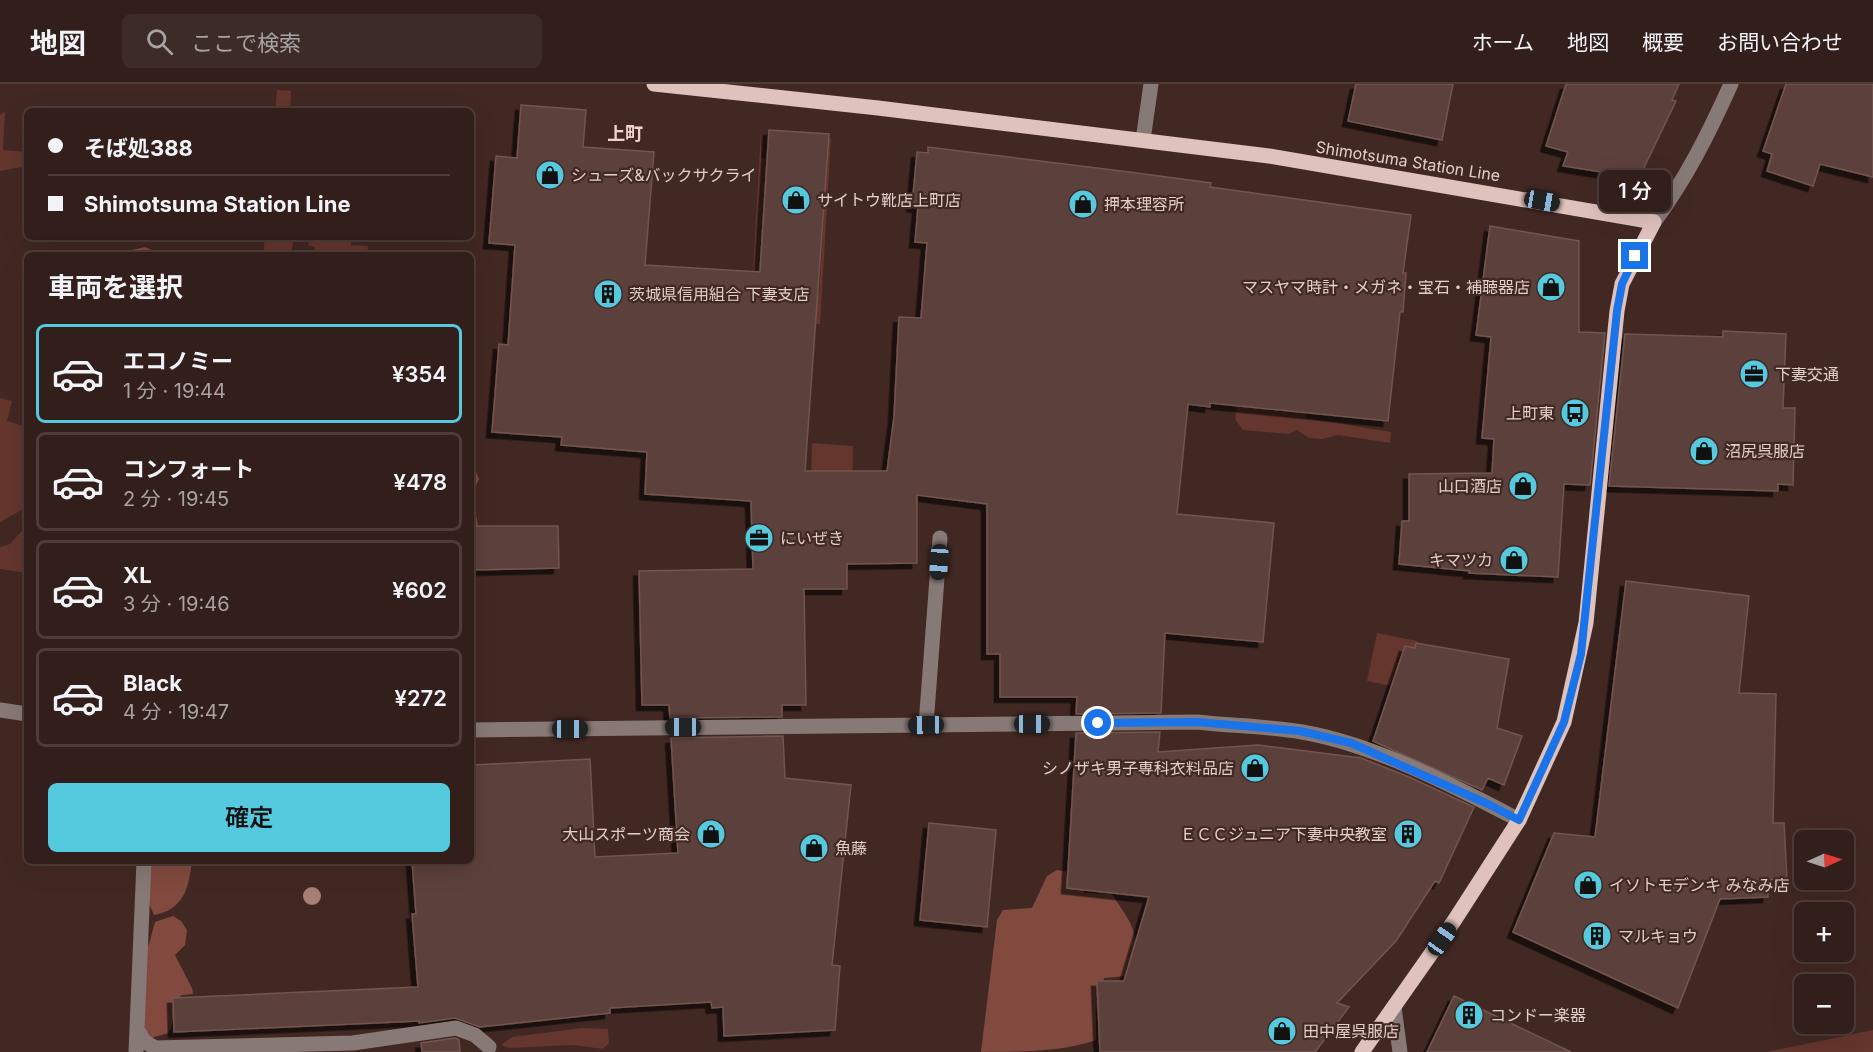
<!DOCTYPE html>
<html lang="ja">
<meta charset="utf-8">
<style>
body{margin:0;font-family:Inter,"Noto Sans JP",sans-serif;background:#3d2b27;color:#f1f3f6;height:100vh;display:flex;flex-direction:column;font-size:22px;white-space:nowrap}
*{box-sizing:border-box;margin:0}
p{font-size:20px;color:#a8a2a2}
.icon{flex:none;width:33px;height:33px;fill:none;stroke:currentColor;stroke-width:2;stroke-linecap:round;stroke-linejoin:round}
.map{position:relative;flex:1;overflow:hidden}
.panel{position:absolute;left:24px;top:168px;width:450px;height:612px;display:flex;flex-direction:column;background:#321e1a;border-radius:9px;box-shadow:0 6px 24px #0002,0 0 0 2px #4d3c39}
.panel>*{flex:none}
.banner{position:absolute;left:24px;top:24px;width:450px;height:132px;border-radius:9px;box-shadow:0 6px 24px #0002,0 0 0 2px #4d3c39;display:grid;align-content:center;height:132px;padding:0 24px;background:#321e1a}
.needle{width:39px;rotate:87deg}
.buttons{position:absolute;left:1794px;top:746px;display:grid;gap:12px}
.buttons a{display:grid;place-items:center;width:60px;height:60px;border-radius:9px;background:#321e1a;box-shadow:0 6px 24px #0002,0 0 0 2px #4d3c39;font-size:30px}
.end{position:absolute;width:27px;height:27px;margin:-14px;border:8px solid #1a73e8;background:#fff;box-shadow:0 0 0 3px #fff}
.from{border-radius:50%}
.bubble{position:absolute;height:42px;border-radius:9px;background:#321e1a;box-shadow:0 6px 24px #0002,0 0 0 2px #4d3c39;font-size:20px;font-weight:600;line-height:42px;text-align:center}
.car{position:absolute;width:18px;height:36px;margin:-18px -9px;border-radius:8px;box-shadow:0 0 4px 2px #0007;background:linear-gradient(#222 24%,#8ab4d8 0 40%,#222 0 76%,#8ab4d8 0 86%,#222 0)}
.banner b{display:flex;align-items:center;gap:21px;height:57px;font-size:22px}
.banner b+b{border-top:2px solid #4d3c39}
.banner i{width:15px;height:15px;background:#f1f3f6}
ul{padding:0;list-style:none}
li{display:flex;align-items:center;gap:18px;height:99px;margin:0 12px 9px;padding:0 12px;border:3px solid #4d3c39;border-radius:9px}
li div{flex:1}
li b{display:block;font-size:22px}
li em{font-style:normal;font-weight:600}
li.selected{border-color:#55cadf}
li>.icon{width:54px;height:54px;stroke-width:1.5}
h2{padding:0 24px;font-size:27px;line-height:72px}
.primary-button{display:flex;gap:12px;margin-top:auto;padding:12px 24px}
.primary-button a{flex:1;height:69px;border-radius:9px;background:#55cadf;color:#111;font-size:24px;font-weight:600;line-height:69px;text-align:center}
header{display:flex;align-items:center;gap:36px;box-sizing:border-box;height:84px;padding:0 30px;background:#321e1a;border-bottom:2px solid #4d3c39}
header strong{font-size:28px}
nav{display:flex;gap:33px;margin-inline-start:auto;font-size:21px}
.search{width:420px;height:54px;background:#3d2b27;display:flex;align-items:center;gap:15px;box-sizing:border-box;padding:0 21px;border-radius:9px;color:#a8a2a2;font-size:22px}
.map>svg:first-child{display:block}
.green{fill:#64362d}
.forest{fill:#824a3f}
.building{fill:#5c403a;stroke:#72554f;stroke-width:1.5;filter:url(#shadow)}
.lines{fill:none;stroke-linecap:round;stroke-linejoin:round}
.minor{stroke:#877976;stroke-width:15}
.major{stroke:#dfc2bb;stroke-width:15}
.tree{fill:#a87e75}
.route{stroke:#1a73e8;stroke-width:8}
.labels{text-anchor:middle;stroke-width:4.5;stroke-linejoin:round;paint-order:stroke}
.street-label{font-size:16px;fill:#e0cecb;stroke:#422823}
.poi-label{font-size:16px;fill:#e0cecb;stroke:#422823;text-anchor:start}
.neighbourhood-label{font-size:18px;font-weight:bold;fill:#f3d0c9;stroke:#422823}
</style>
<header>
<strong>地図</strong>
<div class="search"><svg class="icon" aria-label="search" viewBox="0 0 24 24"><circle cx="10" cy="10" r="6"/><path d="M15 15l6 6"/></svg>ここで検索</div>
<nav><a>ホーム</a><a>地図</a><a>概要</a><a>お問い合わせ</a></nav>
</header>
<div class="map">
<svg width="1873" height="968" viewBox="0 0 1873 968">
<defs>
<filter id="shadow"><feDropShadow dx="-5.5" dy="5.5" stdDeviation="0" flood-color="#0009"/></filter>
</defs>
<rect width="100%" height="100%" fill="#422823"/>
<path class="green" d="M277,6L291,7L290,27H275Z
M5,28L3,66L27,68V82L0,87V31Z
M761,46V74H768L781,208L819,211L829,55L831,54L820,240L761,236L752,207Z
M265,153H295L290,171H263Z
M307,153H351V161L368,162L367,171H323V168L315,169V163L309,162Z
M1292,261L1306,334L1391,348L1390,359L1338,351L1322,355L1309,354L1297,346L1289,350L1243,346L1235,335L1237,322L1283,328Z
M0,314L12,317L7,337L27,343V423L0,438Z
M812,359L853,362L851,477L809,476Z
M27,441V489L0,485V463L10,460Z
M1377,549L1417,557L1408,605L1367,597Z
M582,944L608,945L609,959L603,965L573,961L510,964L501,961L512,953Z
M1873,946V968H1767Z"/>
<path class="forest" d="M145,163L162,171H127L128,167Z
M475,386L479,395L472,410L479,447L471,458V387Z
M149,777H192C189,803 184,826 154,831L148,817Z
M1057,786L1069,788L1085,809L1112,810C1122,827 1139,844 1134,865C1131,876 1125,880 1126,892L1104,894L1096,927V956C1062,968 1019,968 981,968L997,836L1003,826L1032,824L1047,792Z
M173,832L181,837L187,846L185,861L175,871L192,904L193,910L182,911L175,917L172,942L168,949L151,954L141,947L136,881L149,860L155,838Z"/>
<path class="building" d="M1356,0H1453L1442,56L1348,37Z
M1566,0H1679L1672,16L1676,17L1639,94L1563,82L1568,68L1546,62Z
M1786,0H1873V93L1820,80L1813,102L1767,87L1772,70L1763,67Z
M521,21L586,26L583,63L654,68L645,181L760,188L769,46L829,50L805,387H887L894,333L899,233L921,234L927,159L915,158L918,123L912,122L917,68L928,69V63L1129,88L1211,99L1210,103L1411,131L1403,189H1406L1403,228H1400L1388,337L1210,319V323L1188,320L1177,430L1274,439L1263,558L1165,549L1161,629L1076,630L1077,613H1000V570H987V420L917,411V479L847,480V505H804L806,621H782V633L670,634L669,621H642L639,487L753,485L751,417L645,410L647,368L561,361L562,353L492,348L499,260L508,261L515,161L489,159L496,72L517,74Z
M1490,142L1579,157V248L1605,249L1590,401L1564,400L1558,493L1469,489L1470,487L1399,480L1402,437H1409V390L1492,389L1494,355L1482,354L1491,253L1476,251Z
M1723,247L1786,250L1783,324H1795L1793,401L1778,400V407L1609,402L1625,250L1723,253Z
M471,442H558L559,484L471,486Z
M1626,497L1749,512L1739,609L1776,610L1773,739H1784L1787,795L1767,796L1768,813L1720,815L1678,924L1513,848L1554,749L1595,753Z
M1416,559L1509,575L1497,644L1522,652L1504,701L1488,694L1482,706L1373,657L1405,562L1415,564Z
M1160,648L1158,668L1258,661L1361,674L1409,693L1474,723L1439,799L1435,797L1396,857L1337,919L1349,923L1315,968H1100L1097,897H1124L1149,813L1067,804L1076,649Z
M783,652L785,694L851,701L832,881L840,882L835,946L724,952L723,923L712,924L711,918L610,924V929L480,943L455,934L419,939V937L174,948L173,914L418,903L412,830H416L412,777H471V681L590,675L595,773L678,769L671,654Z
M929,739L996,746L987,843L920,836Z
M1454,912L1571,968H1427Z
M455,954L459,956L460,968H422L421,959Z"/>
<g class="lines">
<path class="minor" d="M1143,56L1151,0
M1654,138C1686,95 1709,49 1731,0
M0,626L27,630
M926,641L940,454
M471,646L1197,638C1231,642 1268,642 1302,648C1373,660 1455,702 1519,736
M1394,923L1400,968
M137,945L144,957L155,964L353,959L456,944L475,951L489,963
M136,968L144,777"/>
<path class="major" d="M654,0L878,24L1269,72L1654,138L1622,200L1617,227L1586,539L1564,638L1519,736L1454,837L1362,968"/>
</g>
<circle class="tree" cx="312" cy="812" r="9"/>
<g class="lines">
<path class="route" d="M1098,639L1197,638L1300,647L1351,659L1488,720L1519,736L1564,638L1581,570L1617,227L1622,200L1635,172"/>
</g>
<defs>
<g id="shop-disc" transform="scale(1.5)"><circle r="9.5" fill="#55cadf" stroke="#422823"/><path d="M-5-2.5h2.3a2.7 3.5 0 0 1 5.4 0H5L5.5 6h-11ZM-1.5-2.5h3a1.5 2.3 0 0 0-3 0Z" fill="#111"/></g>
<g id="building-disc" transform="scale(1.5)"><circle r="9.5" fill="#55cadf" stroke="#422823"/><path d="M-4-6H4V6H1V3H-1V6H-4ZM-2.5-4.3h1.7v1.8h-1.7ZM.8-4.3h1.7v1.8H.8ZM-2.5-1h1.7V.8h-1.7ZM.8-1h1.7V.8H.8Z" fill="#111"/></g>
<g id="office-disc" transform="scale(1.5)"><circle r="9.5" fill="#55cadf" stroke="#422823"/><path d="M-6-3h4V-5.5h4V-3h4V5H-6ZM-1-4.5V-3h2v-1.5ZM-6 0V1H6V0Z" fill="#111"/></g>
<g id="bus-disc" transform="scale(1.5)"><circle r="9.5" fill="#55cadf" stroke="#422823"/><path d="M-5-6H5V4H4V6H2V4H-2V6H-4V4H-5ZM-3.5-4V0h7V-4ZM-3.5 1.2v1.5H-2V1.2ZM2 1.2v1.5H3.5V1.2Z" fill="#111"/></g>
</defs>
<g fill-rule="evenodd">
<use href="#shop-disc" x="550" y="91"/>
<use href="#shop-disc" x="796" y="116"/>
<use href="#shop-disc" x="1083" y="120"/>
<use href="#shop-disc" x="1551" y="203"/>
<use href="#building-disc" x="608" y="210"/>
<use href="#office-disc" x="1754" y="290"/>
<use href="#bus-disc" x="1575" y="329"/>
<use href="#shop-disc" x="1704" y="367"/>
<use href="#shop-disc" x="1523" y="402"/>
<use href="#office-disc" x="759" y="454"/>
<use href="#shop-disc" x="1514" y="476"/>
<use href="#shop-disc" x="1255" y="684"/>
<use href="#shop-disc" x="711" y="750"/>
<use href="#building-disc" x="1408" y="750"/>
<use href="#shop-disc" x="814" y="764"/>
<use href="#shop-disc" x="1588" y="801"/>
<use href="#building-disc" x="1597" y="852"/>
<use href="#building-disc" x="1469" y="931"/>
<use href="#shop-disc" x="1282" y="947"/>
</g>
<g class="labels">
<g class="street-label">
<text transform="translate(1408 77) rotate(9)" y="6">Shimotsuma Station Line</text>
</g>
<g class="poi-label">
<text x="571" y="97">シューズ&amp;バックサクライ</text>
<text x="817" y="122">サイトウ靴店上町店</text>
<text x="1104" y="126">押本理容所</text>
<text x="1530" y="209" text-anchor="end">マスヤマ時計・メガネ・宝石・補聴器店</text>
<text x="629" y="216">茨城県信用組合 下妻支店</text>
<text x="1775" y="296">下妻交通</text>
<text x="1554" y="335" text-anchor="end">上町東</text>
<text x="1725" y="373">沼尻呉服店</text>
<text x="1502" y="408" text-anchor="end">山口酒店</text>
<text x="780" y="460">にいぜき</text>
<text x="1493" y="482" text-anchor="end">キマツカ</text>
<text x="1234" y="690" text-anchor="end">シノザキ男子専科衣料品店</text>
<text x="690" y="756" text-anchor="end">大山スポーツ商会</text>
<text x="1387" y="756" text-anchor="end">ＥＣＣジュニア下妻中央教室</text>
<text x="835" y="770">魚藤</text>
<text x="1609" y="807">イソトモデンキ みなみ店</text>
<text x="1618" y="858">マルキョウ</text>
<text x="1490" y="937">コンドー楽器</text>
<text x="1303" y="953">田中屋呉服店</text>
</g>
<g class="neighbourhood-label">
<text x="625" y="56">上町</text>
</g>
</g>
</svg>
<div class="buttons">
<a><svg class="needle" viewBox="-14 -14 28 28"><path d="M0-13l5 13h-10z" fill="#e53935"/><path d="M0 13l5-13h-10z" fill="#a8a2a2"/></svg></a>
<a>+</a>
<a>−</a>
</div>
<i class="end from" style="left:1098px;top:639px"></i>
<i class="end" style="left:1635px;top:172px"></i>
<div class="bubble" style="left:1599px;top:86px;width:72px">1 分</div>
<i class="car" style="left:1542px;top:117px;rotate:100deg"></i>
<i class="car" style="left:939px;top:478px;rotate:184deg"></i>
<i class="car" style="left:1032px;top:640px;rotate:90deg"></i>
<i class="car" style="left:926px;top:641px;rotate:269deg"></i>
<i class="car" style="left:683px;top:643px;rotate:270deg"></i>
<i class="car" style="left:570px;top:645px;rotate:90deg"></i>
<i class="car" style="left:1442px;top:855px;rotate:35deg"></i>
<div class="banner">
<b><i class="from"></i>そば処388</b>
<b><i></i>Shimotsuma Station Line</b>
</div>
<section class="panel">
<h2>車両を選択</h2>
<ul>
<li class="selected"><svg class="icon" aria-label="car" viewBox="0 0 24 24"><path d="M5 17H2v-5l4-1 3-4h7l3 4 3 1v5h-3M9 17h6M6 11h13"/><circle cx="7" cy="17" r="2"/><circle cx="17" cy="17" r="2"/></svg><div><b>エコノミー</b><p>1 分 · 19:44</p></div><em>¥354</em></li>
<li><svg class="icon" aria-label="car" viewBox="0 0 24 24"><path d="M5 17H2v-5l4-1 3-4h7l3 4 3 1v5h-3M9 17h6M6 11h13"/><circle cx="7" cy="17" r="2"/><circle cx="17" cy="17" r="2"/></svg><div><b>コンフォート</b><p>2 分 · 19:45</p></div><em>¥478</em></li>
<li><svg class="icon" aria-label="car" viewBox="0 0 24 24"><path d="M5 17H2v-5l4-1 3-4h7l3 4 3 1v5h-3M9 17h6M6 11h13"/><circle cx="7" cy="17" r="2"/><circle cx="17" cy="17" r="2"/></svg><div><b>XL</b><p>3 分 · 19:46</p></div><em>¥602</em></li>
<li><svg class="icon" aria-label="car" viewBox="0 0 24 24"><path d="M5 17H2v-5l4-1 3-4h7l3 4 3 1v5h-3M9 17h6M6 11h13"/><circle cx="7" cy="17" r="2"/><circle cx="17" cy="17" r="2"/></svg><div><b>Black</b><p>4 分 · 19:47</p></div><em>¥272</em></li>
</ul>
<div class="primary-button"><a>確定</a></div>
</section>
</div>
